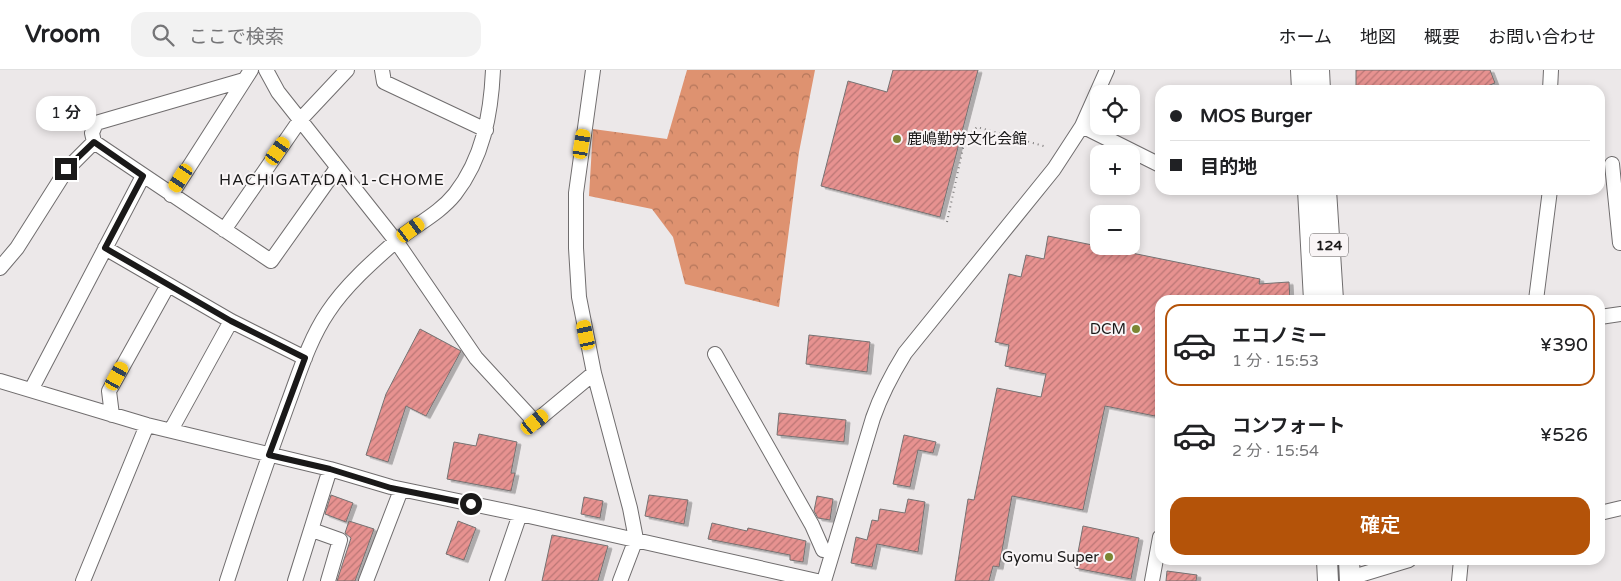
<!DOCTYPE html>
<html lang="ja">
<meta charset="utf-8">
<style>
body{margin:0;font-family:"Varela Round","Noto Sans JP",sans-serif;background:#f2f2f2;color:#202124;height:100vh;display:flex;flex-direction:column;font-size:19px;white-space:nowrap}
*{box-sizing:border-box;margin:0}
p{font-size:16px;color:#757577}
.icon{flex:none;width:28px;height:28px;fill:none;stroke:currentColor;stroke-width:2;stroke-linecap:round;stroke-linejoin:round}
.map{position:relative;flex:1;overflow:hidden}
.details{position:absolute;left:1155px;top:225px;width:450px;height:270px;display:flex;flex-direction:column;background:#fff;border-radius:15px;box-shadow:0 2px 8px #0003}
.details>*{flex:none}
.banner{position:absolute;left:1155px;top:15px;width:450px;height:110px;border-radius:15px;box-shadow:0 2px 8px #0003;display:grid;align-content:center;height:110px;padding:0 15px;background:#fff}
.fabs{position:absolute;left:1090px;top:15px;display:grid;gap:10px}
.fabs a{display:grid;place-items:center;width:50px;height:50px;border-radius:10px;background:#fff;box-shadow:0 2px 8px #0003;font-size:25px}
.end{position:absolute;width:22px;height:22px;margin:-11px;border:6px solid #1a1919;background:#fff;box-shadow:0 0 0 2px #fff}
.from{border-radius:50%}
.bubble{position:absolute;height:35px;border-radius:15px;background:#fff;box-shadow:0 2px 8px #0003;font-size:16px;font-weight:600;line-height:35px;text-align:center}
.car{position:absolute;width:15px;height:30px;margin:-15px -8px;border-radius:6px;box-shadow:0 0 4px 1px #0007;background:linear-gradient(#f5c518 24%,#345 0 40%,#f5c518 0 76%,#345 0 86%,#f5c518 0)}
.banner b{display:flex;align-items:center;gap:18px;height:48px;font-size:19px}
.banner b+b{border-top:1px solid #e0e0e0}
.banner i{width:12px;height:12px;background:#202124}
ul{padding:9px 0 0;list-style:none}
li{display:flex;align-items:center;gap:15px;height:82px;margin:0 10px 8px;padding:0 5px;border:2px solid transparent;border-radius:15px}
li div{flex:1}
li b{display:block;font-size:19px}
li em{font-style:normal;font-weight:600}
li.on{border-color:#b45309}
li>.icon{width:45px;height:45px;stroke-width:1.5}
.button{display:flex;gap:10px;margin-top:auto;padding:10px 15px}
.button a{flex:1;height:58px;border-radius:15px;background:#b45309;color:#fff;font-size:20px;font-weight:600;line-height:58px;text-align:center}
header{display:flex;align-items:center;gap:30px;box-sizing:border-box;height:70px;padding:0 25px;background:#fff;border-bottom:1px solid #e0e0e0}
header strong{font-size:24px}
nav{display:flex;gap:28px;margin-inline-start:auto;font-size:18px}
.search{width:350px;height:45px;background:#f2f2f2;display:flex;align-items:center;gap:12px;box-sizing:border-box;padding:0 18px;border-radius:15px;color:#757577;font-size:19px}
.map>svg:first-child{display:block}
.forest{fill:url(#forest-crowns)}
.building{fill:url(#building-hatch);stroke:#757272;filter:url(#shadow)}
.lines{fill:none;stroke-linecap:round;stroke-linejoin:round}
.minor-casing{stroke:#706d6e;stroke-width:16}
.highway-casing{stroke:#706d6e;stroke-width:22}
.path{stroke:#7d7b7b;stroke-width:2;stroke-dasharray:1 4;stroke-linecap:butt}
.minor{stroke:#fff;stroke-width:14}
.highway{stroke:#fff;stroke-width:20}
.route{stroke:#1a1919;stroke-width:6}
.poi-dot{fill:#7b8633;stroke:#f9f5f6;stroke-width:2}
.labels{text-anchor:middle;stroke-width:4;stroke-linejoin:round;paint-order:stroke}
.shield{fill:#f9f5f6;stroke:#5d5b5b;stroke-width:1}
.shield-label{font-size:14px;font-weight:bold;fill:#1a1919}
.poi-label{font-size:15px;fill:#1a1919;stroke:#f9f5f6;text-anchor:end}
.neighbourhood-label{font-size:16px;letter-spacing:1px;fill:#1a1919;stroke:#f9f5f6}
</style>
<header>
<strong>Vroom</strong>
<div class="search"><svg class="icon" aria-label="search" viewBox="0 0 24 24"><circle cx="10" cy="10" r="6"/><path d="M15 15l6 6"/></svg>ここで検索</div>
<nav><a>ホーム</a><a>地図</a><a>概要</a><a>お問い合わせ</a></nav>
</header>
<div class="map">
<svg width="1621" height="511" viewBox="0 0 1621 511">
<defs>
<pattern id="forest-crowns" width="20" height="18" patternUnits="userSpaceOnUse" patternTransform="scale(1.25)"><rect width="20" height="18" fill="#de9270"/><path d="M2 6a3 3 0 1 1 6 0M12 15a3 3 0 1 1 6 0" fill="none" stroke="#b3765b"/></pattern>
<pattern id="building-hatch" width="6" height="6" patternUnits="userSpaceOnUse" patternTransform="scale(1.25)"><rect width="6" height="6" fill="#e79290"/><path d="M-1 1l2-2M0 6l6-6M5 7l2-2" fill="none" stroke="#ba7675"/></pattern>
<filter id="shadow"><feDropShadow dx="4" dy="2.5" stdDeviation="0" flood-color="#0004"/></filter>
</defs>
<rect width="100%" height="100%" fill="#ece8e9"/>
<path class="forest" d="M687,0H815L799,82L779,237L685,214L673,167L652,139L589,126L593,59L667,69Z"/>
<path class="building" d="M893,0H978L940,147L821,116L848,11L887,22Z
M1356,0H1490L1495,13L1477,20H1356Z
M1048,166L1260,209L1259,214L1289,212L1290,230H1160V347L1105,336L1083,440L1012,426L999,497L993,496L989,511H955L968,429L974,430L997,318L1041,327L1046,304L1005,296L1009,275L995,272L1009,204L1021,207L1026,185L1044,189Z
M420,259L461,281L426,346L406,336L388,392L366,385L386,324Z
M809,265L870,272L867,302L806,294Z
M779,343L846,350L844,372L777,365Z
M479,364L517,372L511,403H515L511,421L447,409L454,372L476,376Z
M904,365L936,372L933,383L918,380L910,417L893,414Z
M331,425L353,433L346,452L325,444Z
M649,425L688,430L684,454L645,446Z
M817,426L833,429L830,450L818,448L814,441Z
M584,427L603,431L600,448L581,444Z
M908,429L925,432L918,482L877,474L872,497L851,493L856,467L867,470L872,450L878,451L880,439L905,443Z
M349,451L374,459L355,511H337L351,468L345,463Z
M458,451L476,458L464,490L446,484Z
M712,453L747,461L748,458L806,471L803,492L790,490V485L708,469Z
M1083,456L1139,468L1131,509L1075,498Z
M552,465L608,476L598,511H542Z
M1167,501L1197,505L1196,511H1166Z"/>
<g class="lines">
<g class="minor-casing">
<path id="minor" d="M266,0L278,22L396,171L476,288L535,352L594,303
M382,0L384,12L486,60
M593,0L576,123V178L579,227L594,303L630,438L636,469L620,511
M244,10L96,53L92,63L94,72L271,191L337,98
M1550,20L1551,0
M1082,56L1160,95
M1612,94L1620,173
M171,125L251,0
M224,160L300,50L347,0
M105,178L231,251L305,288
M0,198L17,178L67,99L94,72
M1536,230L1550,120
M1600,247L1621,244
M715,284L812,455L823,480
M0,311L147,355L330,399L391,417L520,444L817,511
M31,320L143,106
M112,345L109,321L168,215
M171,360L231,251
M1600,443L1621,438
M312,460L340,470L328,511
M1350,508L1409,490
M83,511L147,355
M227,511C246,452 266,394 287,336C299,304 309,270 328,242C345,216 372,192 396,171C415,155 439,144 455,124C483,88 491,44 493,0
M295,511L330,399
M366,511L401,420
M497,511L520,444
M824,511L873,348C881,325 892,304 905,283L1054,99L1082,56L1107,0
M1152,511L1160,467
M1459,511L1461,490"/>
</g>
<g class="highway-casing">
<path id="highway" d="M1301,0L1302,20
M1319,0L1320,20
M1308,120L1314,230
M1326,120L1333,230
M1327,490L1328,511
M1349,490L1350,511"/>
</g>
<path class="path" d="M947,152L965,69L977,57L1047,77"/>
<use href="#minor" class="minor"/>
<use href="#highway" class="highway"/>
</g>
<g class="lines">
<path class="route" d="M66,99L94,72L143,106L105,178L231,251L305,288L269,385L330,399L391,418L471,434"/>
</g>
<g class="poi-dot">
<circle cx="897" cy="69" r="5"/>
<circle cx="1136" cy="259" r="5"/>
<circle cx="1109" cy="487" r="5"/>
</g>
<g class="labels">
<rect class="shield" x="1310" y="163.5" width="38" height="23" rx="4"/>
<g class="shield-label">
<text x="1329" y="180">124</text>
</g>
<g class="poi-label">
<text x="907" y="74" text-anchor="start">鹿嶋勤労文化会館</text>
<text x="1126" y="264">DCM</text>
<text x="1099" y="492">Gyomu Super</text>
</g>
<g class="neighbourhood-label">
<text x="332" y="115">HACHIGATADAI 1-CHOME</text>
</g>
</g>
</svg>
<div class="fabs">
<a><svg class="icon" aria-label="locate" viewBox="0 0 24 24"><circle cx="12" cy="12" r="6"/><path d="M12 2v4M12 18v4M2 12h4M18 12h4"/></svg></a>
<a>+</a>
<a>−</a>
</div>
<i class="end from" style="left:471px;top:434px"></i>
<i class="end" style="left:66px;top:99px"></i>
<div class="bubble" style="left:36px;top:26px;width:60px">1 分</div>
<i class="car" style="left:582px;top:74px;rotate:9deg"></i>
<i class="car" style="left:278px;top:81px;rotate:35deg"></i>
<i class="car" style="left:181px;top:108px;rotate:213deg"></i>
<i class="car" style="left:411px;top:160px;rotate:54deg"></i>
<i class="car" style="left:586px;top:265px;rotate:348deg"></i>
<i class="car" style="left:117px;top:306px;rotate:29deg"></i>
<i class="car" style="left:535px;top:352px;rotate:51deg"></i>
<div class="banner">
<b><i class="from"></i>MOS Burger</b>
<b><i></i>目的地</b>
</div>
<section class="details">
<ul>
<li class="on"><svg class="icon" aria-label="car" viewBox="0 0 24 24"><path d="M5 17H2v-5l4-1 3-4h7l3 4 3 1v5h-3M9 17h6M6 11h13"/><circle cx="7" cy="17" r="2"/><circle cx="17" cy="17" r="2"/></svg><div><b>エコノミー</b><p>1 分 · 15:53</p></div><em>¥390</em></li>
<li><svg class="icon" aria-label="car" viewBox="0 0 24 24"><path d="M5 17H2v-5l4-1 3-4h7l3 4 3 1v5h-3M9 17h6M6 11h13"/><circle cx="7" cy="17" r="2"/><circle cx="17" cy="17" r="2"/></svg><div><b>コンフォート</b><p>2 分 · 15:54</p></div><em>¥526</em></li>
</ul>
<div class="button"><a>確定</a></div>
</section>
</div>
